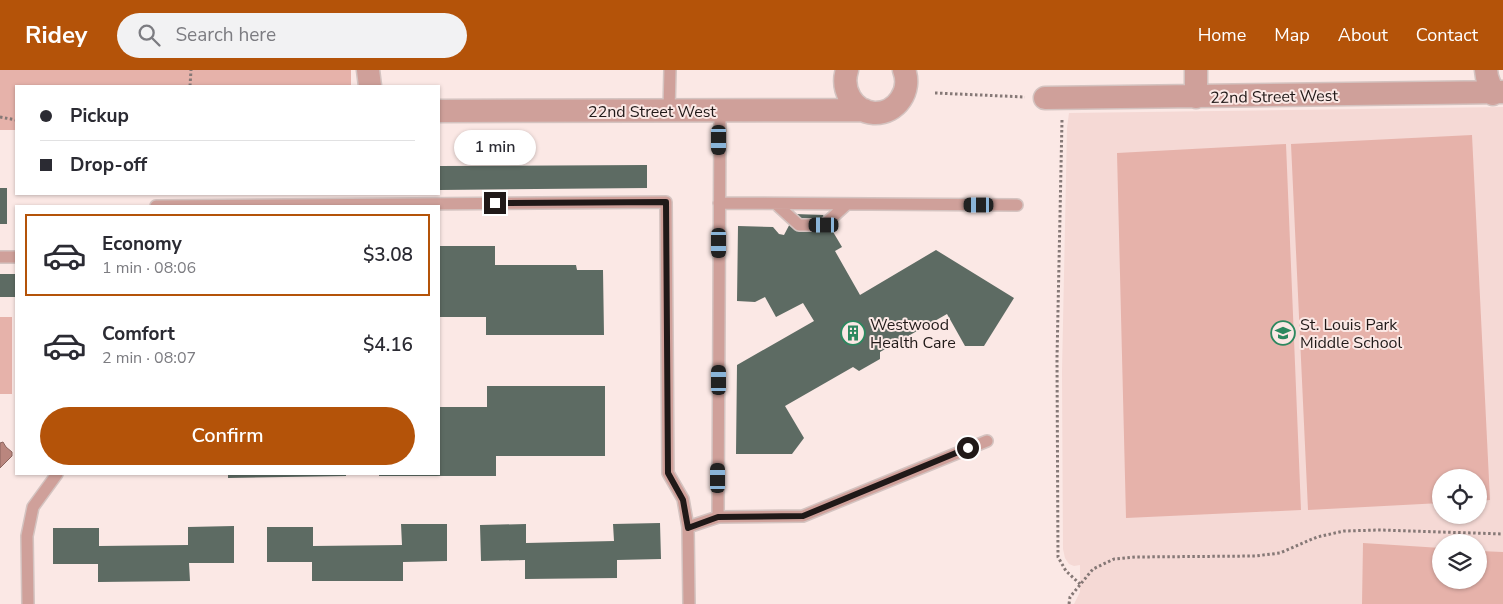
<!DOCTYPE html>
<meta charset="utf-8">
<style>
body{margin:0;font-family:"Nunito Sans",sans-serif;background:#f2f2f3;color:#2b2b33;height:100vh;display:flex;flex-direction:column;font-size:19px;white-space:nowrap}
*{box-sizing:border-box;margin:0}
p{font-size:16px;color:#7c7c81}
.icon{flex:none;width:28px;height:28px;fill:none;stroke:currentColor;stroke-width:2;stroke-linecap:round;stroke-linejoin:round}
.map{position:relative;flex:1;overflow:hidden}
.panel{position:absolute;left:15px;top:135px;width:425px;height:270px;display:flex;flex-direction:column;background:#fff;border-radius:0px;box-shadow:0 1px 4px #0004}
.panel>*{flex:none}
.banner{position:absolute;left:15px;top:15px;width:425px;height:110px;border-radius:0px;box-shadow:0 1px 4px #0004;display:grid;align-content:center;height:110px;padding:0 25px;background:#fff}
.controls{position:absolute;left:1432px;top:399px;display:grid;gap:10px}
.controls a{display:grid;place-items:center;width:55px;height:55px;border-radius:50%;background:#fff;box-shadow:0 1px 4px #0004;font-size:25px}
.end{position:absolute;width:22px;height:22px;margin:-11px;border:6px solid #201918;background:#fff;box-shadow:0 0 0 2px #fff}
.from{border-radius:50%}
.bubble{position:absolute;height:35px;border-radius:18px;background:#fff;box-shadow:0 1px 4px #0004;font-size:16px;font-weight:600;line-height:35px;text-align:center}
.car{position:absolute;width:15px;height:30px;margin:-15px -8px;border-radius:6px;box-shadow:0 0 4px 1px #0007;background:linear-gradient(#222 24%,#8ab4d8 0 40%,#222 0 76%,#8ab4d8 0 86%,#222 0)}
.banner b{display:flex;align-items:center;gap:18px;height:48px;font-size:19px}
.banner b+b{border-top:1px solid #e1e1e2}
.banner i{width:12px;height:12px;background:#2b2b33}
ul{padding:9px 0 0;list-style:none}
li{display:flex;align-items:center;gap:15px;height:82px;margin:0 10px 8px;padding:0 15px;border:2px solid transparent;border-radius:0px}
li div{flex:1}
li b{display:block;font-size:19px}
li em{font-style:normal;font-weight:600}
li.current{border-color:#b45309}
li>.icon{width:45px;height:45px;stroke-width:1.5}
.primary-button{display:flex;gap:10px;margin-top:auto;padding:10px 25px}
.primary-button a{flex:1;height:58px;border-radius:30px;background:#b45309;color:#fff;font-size:20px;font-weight:600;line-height:58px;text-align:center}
header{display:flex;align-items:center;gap:30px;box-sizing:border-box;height:70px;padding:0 25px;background:#b45309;color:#fff}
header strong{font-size:24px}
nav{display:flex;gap:28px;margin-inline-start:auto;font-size:18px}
.search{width:350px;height:45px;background:#f2f2f3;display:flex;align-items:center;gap:12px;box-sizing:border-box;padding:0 18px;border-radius:28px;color:#7c7c81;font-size:19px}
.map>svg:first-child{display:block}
.built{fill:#f5d9d5;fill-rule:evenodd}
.green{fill:#e6b2aa}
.water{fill:#ba867e;stroke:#8c655f}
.building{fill:#5d6b63}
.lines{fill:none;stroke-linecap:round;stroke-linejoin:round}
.service-casing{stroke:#d4c3c0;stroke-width:14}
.minor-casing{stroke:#d4c3c0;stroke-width:25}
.path{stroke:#857876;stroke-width:3;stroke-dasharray:2.5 2.5;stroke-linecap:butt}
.service{stroke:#cfa09a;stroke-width:11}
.minor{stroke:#cfa09a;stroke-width:22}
.route{stroke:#201918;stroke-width:6}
.labels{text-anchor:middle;stroke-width:4;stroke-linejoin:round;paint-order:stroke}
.street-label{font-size:16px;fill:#201918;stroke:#fbe8e5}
.poi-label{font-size:16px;fill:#201918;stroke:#fbe8e5;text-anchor:start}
</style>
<header>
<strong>Ridey</strong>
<div class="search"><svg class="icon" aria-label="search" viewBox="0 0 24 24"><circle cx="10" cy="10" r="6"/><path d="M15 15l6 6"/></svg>Search here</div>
<nav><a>Home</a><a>Map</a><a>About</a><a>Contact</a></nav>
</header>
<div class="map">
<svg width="1503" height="534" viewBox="0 0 1503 534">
<rect width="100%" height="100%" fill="#fbe8e5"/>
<path class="built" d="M1503,37V534H1074L1080,522V495L1074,496L1069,494L1065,488L1063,479L1062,302L1067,58L1069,43ZM1441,408H1479V445H1441ZM1441,472H1479V510H1441Z"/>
<path class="green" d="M0,0H351V16H16V60H0Z
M1472,65L1490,430L1479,431V408H1441V433L1308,440L1291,74Z
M1286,74L1301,440L1126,448L1117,83Z
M0,247H12V324H0Z
M1363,473L1441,478V510H1479V481L1503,482V534H1362Z"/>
<path class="water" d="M3,372L6,377L12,382V386L0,398V373Z"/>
<path class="building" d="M647,95V118L439,120V96Z
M0,118H7V154H0Z
M795,144L823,145L842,177L835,181L860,225L936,180L1014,228L984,276H965L947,244L880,282V289L859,301L853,297L785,336L804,368L792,384H736L737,295L814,251L803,233L776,247L765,227L755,232L737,231L738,156L773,157L779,164L784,165Z
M439,176H495V195H576L577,200H603L604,265H486V247H439Z
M0,204H16V227H0Z
M487,316H605V386H496V406H379V404H439V337H487Z
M228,404H346V406L228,408Z
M660,453L661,489L617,490V508L525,509V490L481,491L480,455L526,454V473L614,471L613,454Z
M401,454H447V491L403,492V511H312V492H267V457H313V476L402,475Z
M234,456V493H189L190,511L98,512V494H53V458H99V476L188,475V457Z"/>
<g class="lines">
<g class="service-casing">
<path id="service" d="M669,41L670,0
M719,133L1017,135
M776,134L799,155H824L847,134
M156,136L666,132L668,403L683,429L688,457L689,534
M0,187H16
M718,447L720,41
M688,457L718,447L803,446L987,371
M28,534L27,466L33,437L57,404"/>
</g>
<g class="minor-casing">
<path id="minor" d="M368,0L370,16
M847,0C841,19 852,41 874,43C897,44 912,20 904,0
M1486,0L1487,7L1493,24
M1196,27V0
M1045,28L1503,22
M439,41L864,40"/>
</g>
<path class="path" d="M190,16L191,0
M935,23L1025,27
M0,47L16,50
M1062,50L1057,288L1058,487L1066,501L1080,514
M1069,534L1070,527L1093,499L1114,489L1135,487L1255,486L1280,483L1317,467L1344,461L1380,460L1503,464"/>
<use href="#service" class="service"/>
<use href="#minor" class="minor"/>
</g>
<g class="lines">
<path class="route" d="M495,133L666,132L668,403L683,430L688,458L718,447L803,446L968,378"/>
</g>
<defs>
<g id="building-ring" transform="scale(1.25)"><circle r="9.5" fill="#fbe8e5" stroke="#2c885f" stroke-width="1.5"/><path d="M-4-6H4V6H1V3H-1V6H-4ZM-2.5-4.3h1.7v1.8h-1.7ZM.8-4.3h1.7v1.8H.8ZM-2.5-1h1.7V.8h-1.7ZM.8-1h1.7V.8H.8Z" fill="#2c885f"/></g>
<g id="school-ring" transform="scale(1.25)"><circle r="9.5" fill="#fbe8e5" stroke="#2c885f" stroke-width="1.5"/><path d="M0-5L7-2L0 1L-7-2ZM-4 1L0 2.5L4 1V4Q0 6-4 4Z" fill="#2c885f"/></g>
</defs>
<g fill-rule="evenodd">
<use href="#building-ring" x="853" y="263"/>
<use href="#school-ring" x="1283" y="263"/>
</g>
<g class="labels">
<g class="street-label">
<text transform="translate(1274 26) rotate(-1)" y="6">22nd Street West</text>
<text x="652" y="47">22nd Street West</text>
</g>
<g class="poi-label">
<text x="870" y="260">Westwood<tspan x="870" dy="18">Health Care</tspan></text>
<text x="1300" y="260">St. Louis Park<tspan x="1300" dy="18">Middle School</tspan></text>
</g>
</g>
</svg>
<div class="controls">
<a><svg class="icon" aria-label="locate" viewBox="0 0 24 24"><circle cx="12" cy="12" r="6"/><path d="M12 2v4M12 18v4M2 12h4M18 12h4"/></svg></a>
<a><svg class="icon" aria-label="layers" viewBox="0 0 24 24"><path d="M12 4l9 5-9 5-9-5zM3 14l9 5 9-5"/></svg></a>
</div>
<i class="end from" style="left:968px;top:378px"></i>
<i class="end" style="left:495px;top:133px"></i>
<div class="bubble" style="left:454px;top:60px;width:82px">1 min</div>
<i class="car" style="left:719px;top:70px;rotate:180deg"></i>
<i class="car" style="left:979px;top:135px;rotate:270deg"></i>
<i class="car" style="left:824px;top:155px;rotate:270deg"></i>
<i class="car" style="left:719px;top:173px;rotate:180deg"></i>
<i class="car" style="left:719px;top:310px;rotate:0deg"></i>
<i class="car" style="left:718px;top:408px;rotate:0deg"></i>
<div class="banner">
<b><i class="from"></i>Pickup</b>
<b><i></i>Drop-off</b>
</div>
<section class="panel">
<ul>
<li class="current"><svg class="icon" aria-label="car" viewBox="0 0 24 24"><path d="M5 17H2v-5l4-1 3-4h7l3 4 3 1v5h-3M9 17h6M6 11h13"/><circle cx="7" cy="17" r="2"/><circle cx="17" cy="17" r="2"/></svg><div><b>Economy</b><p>1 min · 08:06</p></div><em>$3.08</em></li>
<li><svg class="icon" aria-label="car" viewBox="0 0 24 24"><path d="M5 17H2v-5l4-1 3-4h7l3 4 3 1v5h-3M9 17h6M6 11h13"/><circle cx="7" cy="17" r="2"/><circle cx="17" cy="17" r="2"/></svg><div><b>Comfort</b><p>2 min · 08:07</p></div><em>$4.16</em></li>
</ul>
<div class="primary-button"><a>Confirm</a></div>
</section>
</div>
